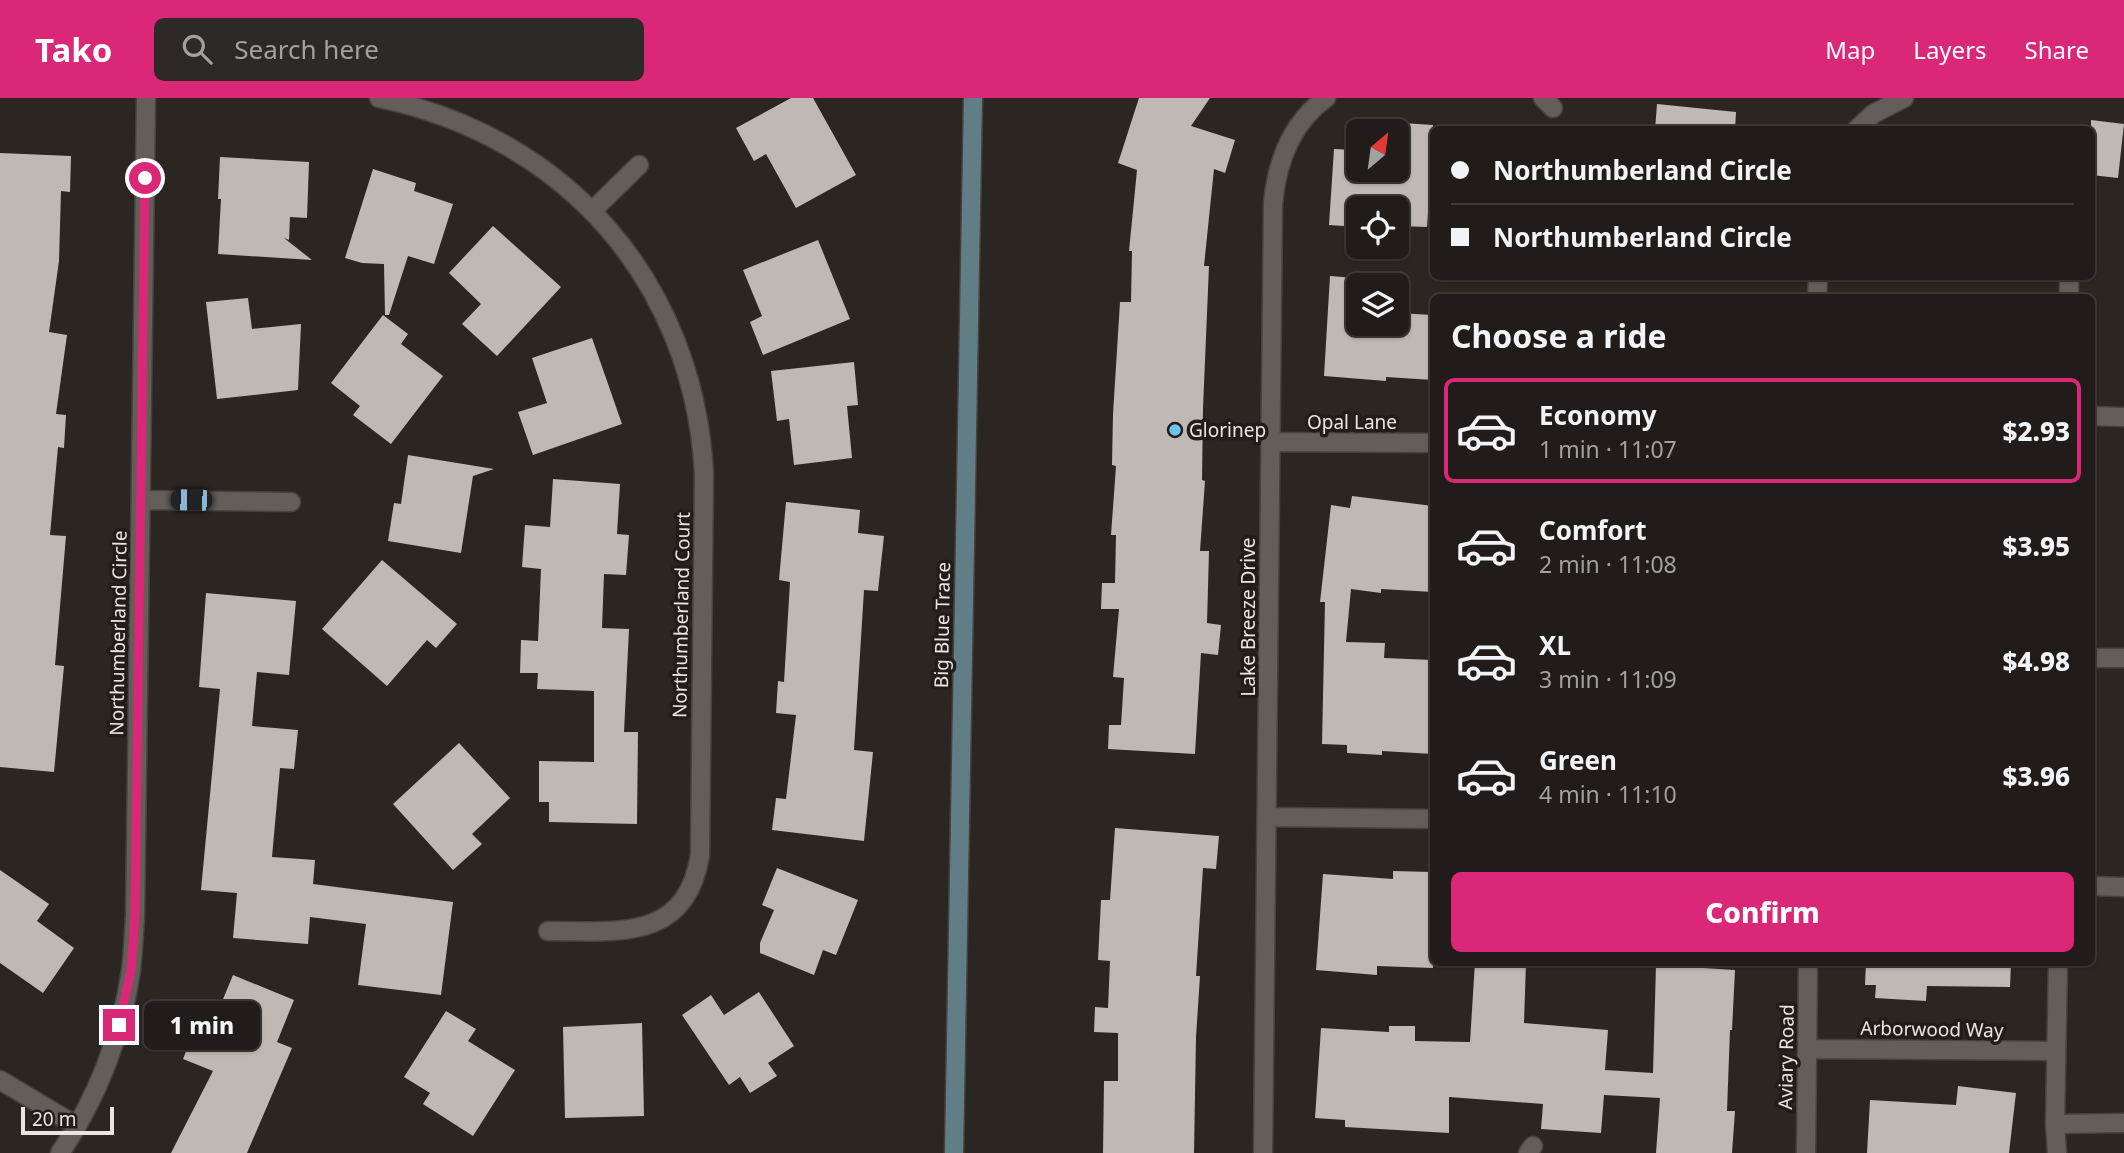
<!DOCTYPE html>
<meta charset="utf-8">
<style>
body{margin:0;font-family:"Noto Sans",sans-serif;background:#2d2927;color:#f1f3f6;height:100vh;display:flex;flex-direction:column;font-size:26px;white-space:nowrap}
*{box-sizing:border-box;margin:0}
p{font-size:23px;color:#a2a1a2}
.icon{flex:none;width:38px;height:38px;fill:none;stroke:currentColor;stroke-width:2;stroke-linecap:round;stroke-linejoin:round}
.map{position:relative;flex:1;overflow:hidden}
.drawer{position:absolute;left:1430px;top:196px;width:665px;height:672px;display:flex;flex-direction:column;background:#211c1a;border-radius:10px;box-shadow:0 2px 5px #0004,0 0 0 2px #3e3a39}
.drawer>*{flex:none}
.guide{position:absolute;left:1430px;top:28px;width:665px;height:154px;border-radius:10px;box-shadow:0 2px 5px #0004,0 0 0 2px #3e3a39;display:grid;align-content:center;height:154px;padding:0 21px;background:#211c1a}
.needle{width:46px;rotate:29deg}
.buttons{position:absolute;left:1346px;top:21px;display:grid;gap:14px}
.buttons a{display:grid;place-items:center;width:63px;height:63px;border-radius:10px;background:#211c1a;box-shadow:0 2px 5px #0004,0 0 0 2px #3e3a39;font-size:35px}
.scale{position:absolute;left:21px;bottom:18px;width:93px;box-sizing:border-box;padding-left:7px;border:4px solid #e8e5e3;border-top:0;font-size:19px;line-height:24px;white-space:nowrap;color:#e8e5e3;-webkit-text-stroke:5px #221d1a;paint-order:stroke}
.end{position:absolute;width:32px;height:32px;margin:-16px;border:9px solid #db2777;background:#fff;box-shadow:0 0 0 4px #fff}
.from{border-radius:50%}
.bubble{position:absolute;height:49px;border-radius:10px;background:#211c1a;box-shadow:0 2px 5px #0004,0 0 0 2px #3e3a39;font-size:23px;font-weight:800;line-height:49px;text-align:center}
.car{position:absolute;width:21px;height:42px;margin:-21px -10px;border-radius:9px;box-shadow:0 0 5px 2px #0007;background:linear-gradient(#222 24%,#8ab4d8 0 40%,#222 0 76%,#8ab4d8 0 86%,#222 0)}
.guide b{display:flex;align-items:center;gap:24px;height:66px;font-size:26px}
.guide b+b{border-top:2px solid #3e3a39}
.guide i{width:18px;height:18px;background:#f1f3f6}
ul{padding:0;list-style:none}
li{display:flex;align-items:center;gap:21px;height:105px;margin:0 14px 10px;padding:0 7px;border:4px solid transparent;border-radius:10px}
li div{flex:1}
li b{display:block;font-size:26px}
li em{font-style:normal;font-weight:800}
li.selected{border-color:#db2777}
li>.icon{width:63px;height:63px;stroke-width:1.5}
h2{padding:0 21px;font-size:32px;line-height:84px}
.cta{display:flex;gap:14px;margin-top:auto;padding:14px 21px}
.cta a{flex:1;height:80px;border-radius:10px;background:#db2777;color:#fff;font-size:28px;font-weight:800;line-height:80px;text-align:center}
header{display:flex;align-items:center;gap:42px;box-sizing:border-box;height:98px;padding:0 35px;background:#db2777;color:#fff}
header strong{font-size:33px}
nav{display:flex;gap:38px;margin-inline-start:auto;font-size:24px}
.search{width:490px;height:63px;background:#2d2927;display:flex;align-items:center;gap:18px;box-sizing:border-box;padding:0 24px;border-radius:10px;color:#a2a1a2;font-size:26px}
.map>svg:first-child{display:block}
.building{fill:#bfb8b4;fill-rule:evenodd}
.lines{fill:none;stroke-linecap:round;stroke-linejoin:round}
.street-casing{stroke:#474240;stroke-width:21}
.secondary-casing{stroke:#474240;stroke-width:21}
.street{stroke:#645e5b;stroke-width:18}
.secondary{stroke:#617e86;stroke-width:18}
.route{stroke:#db2777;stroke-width:9}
.poi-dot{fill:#6dc2f3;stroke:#221d1a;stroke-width:2.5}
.labels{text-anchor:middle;stroke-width:7;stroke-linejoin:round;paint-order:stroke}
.street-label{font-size:19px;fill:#e8e5e3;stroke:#221d1a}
.poi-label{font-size:19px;fill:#e8e5e3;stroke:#221d1a;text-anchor:start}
</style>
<header>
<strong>Tako</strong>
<div class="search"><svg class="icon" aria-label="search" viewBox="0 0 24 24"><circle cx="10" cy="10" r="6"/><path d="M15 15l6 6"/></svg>Search here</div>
<nav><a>Map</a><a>Layers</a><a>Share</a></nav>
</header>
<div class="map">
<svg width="2124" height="1055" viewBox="0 0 2124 1055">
<rect width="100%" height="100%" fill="#2c2623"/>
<path class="building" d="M791,0H813L856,77L796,110L766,56L754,63L736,30Z
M1139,0H1210L1191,28L1235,42L1225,75L1214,71L1204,168H1209L1203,310L1202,382L1205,383L1200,453H1209L1207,525L1221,527L1218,557L1201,555L1195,656L1108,651L1109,627H1121L1124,580L1113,579L1119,511H1101L1102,485H1115L1116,437H1111L1116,368L1112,367L1113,316L1120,204H1131L1132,153H1129L1137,72L1118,65Z
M1657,6L1736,14L1735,32H1655Z
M1356,22L1433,27V115H1428L1427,129L1396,128V110H1358V129L1329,127L1334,51L1354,52ZM1358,33H1396V72H1358Z
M2091,22L2124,26L2118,80L2091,77Z
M0,55L71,58L70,94L61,93L59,163L49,234L67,237L56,316L66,317L64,350L58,349L50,437L66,438L55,567L64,568L54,674L0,669Z
M220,59L309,64L307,120L290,119L289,142L284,140L312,162L218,156L221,101H218Z
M373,71L416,85L414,93L453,106L434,166L408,158L389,217H385L384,166L362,165L345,160Z
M493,128L561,189L497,258L462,226L481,206L449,175Z
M818,142L850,221L763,257L750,224L762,218L743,172Z
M1330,178L1356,180L1355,192H1358V226H1396V215L1433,217V282L1386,279V283L1324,278Z
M248,200L252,231L301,226L298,292L217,301L206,204Z
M383,217L408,236L401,246L443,278L391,346L353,317L360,308L331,285Z
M592,240L622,326L533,357L518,314L547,305L532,260Z
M854,264L858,307L847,308L852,360L794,367L789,321L777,323L771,273Z
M408,357L494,371L473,378L461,455L388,443L394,405L401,406Z
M553,381L620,386L617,436L629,437L626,477L604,476L602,530L629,531L624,634H638L637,726L549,724V704H539V663L594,664V593L537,591L538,575H520L521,542L538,543L541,471L522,469L525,427L550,429Z
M1352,398L1433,408V494L1381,491V495L1351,491L1346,544L1385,545L1384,560L1433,562V656L1382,653V657L1347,655V647L1322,646L1325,504H1320L1331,407L1350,410Z
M786,404L860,412L858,435L884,438L878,493L864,492L854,652L873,654L864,743L772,732L776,700L786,701L796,617L776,615L778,583L784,584L790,484L779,482Z
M382,462L457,526L436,550L427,542L387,588L322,531Z
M206,495L296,503L289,577L257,574L252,628L298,632L294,671L280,670L272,759L315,762L313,786L453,804L441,897L358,887L366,826L310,819L308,846L233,840L237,795L201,792L220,591L199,589Z
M459,645L510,700L472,736L482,746L453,772L393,706Z
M1115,730L1219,738L1216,771L1203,770L1196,878H1200L1196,939L1194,1055H1103L1104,983H1118V935L1094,934L1095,909L1108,910L1110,863L1098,862L1101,802H1110Z
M777,770L858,802L836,857L823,852L814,877L760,855V845L774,812L762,807Z
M0,772L49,806L37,823L74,850L43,895L0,865Z
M1393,773L1433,774V870L1377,868V877L1316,872L1323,776L1393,781Z
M1475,864H1526L1524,925L1608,932L1605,972L1653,975L1656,867L1735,872L1732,932H1730L1727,1013H1735L1732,1055H1656L1660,1000L1604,997L1601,1035L1541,1031L1543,1006L1449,999V1035L1345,1029V1022L1315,1020L1321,930L1389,934V928H1415V943L1470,944Z
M1866,864H2011L2010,889L1927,888L1926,903L1875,900L1876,887H1865Z
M233,877L294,902L277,944L292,950L247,1055H171L213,973L183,961L200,918L214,923Z
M759,894L794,948L768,965L777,978L750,995L740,979L729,987L682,917L711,897L724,917Z
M446,913L476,931L468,943L515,972L473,1038L423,1006L430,995L404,979Z
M642,925L644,1018L565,1020L563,929Z
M1958,988L2016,995L2009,1055H1867L1870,1002L1956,1007Z"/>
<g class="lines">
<g class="street-casing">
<path id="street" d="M379,0C566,39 693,183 704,375L700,757C686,844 618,833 548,833
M1543,0L1553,10
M1856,32L1873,16L1904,0
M592,113L639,67
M1817,200L1818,178
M2069,200V178
M2091,318L2124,319
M1270,344L1433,345
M141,402L291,404
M2091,560H2124
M1267,719L1433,721
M2091,788L2124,789
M1807,951L2056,953
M0,982L77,1028
M2055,1026L2124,1025
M60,1055C97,1001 122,936 131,872C133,854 134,836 135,818L146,0
M1263,1055L1273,105C1277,64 1291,25 1326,0
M1528,1055L1533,1048
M1806,1055L1808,864
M2057,1055L2055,1026L2058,864"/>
</g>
<g class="secondary-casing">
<path id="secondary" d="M954,1055L973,0"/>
</g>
<use href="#street" class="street"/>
<use href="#secondary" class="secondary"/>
</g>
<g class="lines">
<path class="route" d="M119,927L131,872L135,818L145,80"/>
</g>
<circle class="poi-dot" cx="1175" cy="332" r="7"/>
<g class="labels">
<g class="street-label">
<text x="1352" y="331">Opal Lane</text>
<text transform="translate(681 517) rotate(-89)" y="7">Northumberland Court</text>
<text transform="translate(1248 519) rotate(-90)" y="7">Lake Breeze Drive</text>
<text transform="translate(942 527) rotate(-89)" y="7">Big Blue Trace</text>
<text transform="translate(118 535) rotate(-89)" y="7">Northumberland Circle</text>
<text transform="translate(1932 931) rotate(1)" y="7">Arborwood Way</text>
<text transform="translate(1786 959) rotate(-89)" y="7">Aviary Road</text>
</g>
<g class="poi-label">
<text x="1189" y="339">Glorinep</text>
</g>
</g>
</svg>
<div class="buttons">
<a><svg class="needle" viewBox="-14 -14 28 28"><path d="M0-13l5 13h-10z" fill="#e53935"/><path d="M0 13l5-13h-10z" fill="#a2a1a2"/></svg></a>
<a><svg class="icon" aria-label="locate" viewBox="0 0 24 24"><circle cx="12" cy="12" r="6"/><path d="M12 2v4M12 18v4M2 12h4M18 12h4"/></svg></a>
<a><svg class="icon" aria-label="layers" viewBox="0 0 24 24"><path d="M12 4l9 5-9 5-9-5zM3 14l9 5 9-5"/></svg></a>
</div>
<div class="scale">20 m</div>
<i class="end from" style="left:145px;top:80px"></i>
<i class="end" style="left:119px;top:927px"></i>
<div class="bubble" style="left:144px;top:903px;width:116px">1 min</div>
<i class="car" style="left:191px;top:402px;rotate:271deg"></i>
<div class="guide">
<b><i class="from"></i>Northumberland Circle</b>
<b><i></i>Northumberland Circle</b>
</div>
<section class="drawer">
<h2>Choose a ride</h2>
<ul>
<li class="selected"><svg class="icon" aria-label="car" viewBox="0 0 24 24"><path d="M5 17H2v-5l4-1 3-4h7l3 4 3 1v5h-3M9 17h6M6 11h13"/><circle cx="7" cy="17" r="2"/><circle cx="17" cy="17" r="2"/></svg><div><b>Economy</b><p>1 min · 11:07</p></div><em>$2.93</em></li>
<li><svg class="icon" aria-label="car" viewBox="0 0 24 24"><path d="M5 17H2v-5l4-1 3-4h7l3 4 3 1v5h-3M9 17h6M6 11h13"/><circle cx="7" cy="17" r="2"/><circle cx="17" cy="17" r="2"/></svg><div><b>Comfort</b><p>2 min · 11:08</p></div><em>$3.95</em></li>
<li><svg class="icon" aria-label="car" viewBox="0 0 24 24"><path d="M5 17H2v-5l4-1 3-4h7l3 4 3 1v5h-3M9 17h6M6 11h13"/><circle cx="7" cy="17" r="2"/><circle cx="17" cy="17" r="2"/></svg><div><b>XL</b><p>3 min · 11:09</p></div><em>$4.98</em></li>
<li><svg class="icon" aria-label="car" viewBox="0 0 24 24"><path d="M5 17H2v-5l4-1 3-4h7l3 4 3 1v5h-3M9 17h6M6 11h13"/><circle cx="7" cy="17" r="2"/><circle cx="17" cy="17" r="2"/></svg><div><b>Green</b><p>4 min · 11:10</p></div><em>$3.96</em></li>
</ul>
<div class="cta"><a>Confirm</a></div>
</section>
</div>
